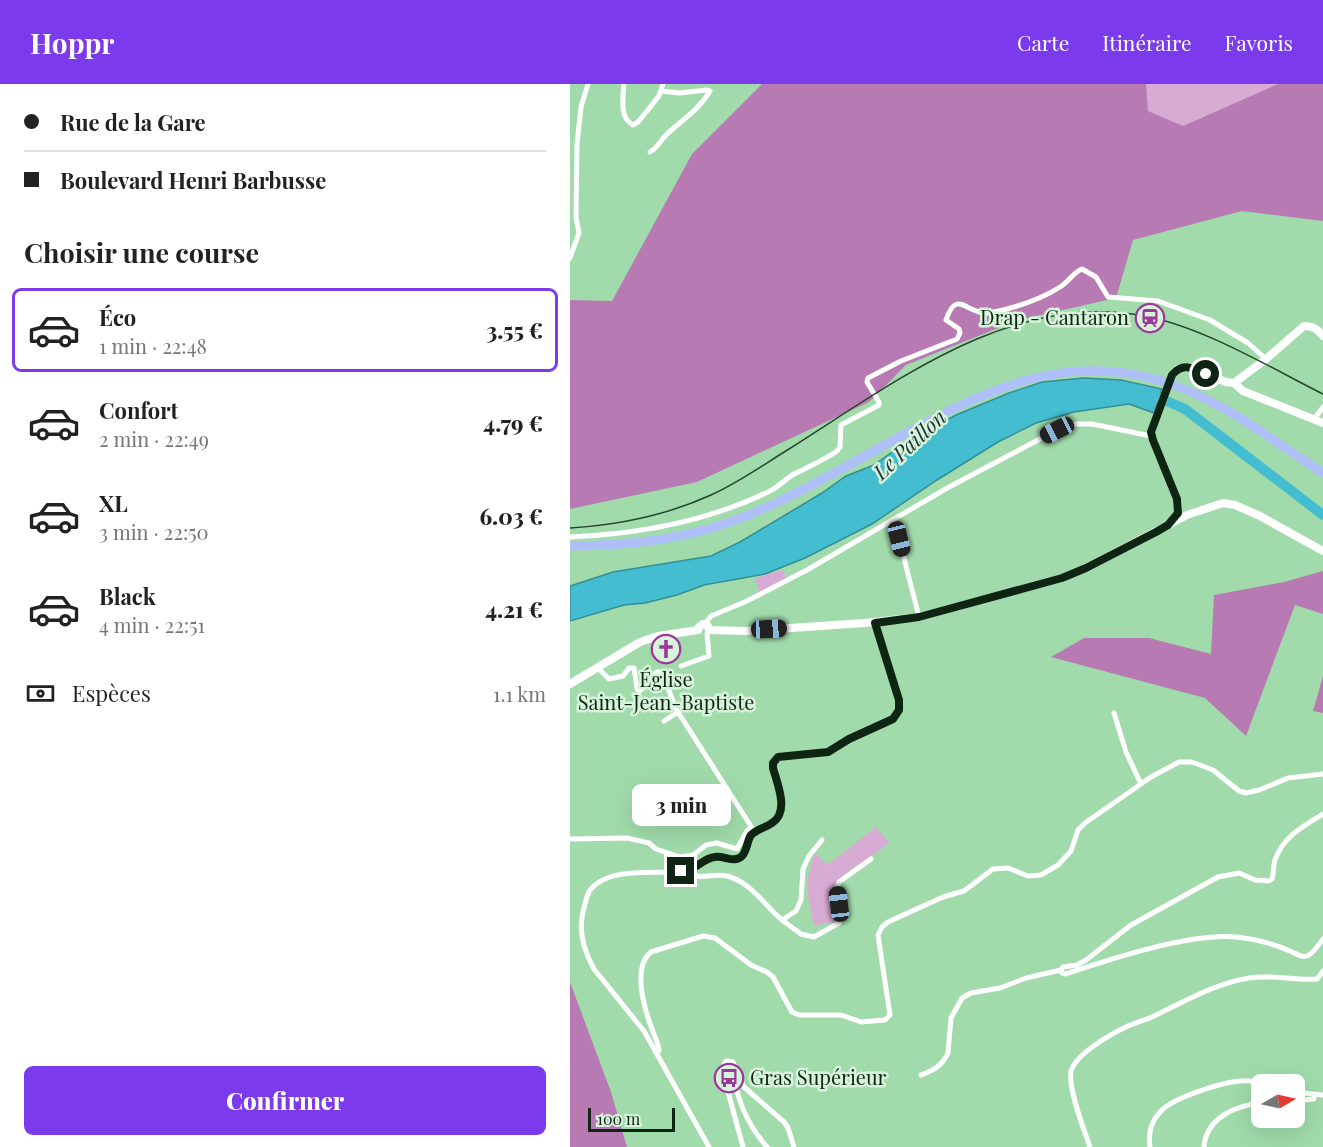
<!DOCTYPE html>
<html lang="fr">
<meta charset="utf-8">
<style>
body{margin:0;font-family:"Playfair Display",serif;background:#f6f6f6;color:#222;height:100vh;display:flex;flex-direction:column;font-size:22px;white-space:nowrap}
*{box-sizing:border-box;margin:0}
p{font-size:20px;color:#767676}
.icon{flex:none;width:33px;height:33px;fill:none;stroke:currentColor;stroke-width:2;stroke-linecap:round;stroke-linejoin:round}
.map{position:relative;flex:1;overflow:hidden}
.drawer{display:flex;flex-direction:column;background:#fff;width:570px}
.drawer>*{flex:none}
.guide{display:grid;align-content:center;height:132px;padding:0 24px;background:#fff}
.needle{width:39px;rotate:81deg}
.tools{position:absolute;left:681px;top:990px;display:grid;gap:12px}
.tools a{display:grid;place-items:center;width:54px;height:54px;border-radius:9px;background:#fff;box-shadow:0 6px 24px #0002;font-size:30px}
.scale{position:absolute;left:18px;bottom:15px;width:87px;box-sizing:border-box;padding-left:6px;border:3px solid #0e2513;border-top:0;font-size:16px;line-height:21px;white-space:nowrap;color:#0e2513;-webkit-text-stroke:4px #d7f4db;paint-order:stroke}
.end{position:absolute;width:27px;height:27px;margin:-14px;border:8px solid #0e2513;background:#fff;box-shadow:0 0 0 3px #fff}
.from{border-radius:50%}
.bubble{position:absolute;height:42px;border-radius:9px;background:#fff;box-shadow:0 6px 24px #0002;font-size:20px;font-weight:800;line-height:42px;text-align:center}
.car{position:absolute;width:18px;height:36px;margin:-18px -9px;border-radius:8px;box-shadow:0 0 4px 2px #0007;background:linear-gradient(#222 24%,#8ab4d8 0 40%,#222 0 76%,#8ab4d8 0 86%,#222 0)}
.guide b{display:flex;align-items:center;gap:21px;height:57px;font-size:22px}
.guide b+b{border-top:2px solid #e0e0e0}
.guide i{width:15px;height:15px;background:#222}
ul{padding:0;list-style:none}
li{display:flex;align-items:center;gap:18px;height:84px;margin:0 12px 9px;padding:0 12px;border:3px solid transparent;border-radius:9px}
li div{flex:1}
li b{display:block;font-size:22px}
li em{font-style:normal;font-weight:800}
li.active{border-color:#7c3aed}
li>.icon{width:54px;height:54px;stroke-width:1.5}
h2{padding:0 24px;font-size:27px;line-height:72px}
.pay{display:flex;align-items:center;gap:15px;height:66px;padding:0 24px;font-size:22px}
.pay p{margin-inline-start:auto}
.cta{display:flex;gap:12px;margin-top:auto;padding:12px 24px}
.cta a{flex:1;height:69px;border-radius:9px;background:#7c3aed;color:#fff;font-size:24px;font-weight:800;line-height:69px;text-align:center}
header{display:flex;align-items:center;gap:36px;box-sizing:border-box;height:84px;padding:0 30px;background:#7c3aed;color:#fff}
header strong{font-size:28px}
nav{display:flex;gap:33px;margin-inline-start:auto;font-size:21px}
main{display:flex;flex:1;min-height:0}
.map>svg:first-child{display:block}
.green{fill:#d7abd3}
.forest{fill:#b87ab3}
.water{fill:#43bdcf;stroke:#338f97;stroke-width:1.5}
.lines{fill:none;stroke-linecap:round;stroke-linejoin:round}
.river{stroke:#43bdcf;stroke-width:10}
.street{stroke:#fff;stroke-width:5}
.secondary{stroke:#fff;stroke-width:8}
.primary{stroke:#afc0f8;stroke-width:9}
.rail{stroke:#27442d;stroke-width:1.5}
.route{stroke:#0e2513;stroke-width:8}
.labels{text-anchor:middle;stroke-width:5;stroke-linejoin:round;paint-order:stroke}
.poi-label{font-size:20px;fill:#0e2513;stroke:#d7f4db;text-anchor:end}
.water-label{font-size:21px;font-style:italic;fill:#1c3235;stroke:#d7f4db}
</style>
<header>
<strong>Hoppr</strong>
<nav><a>Carte</a><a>Itinéraire</a><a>Favoris</a></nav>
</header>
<main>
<section class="drawer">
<div class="guide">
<b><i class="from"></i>Rue de la Gare</b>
<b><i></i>Boulevard Henri Barbusse</b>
</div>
<h2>Choisir une course</h2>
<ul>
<li class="active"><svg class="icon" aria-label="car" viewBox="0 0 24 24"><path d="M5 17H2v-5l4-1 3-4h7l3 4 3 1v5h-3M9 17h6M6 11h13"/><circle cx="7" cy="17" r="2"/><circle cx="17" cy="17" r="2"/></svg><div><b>Éco</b><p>1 min · 22:48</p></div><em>3.55 €</em></li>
<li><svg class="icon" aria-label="car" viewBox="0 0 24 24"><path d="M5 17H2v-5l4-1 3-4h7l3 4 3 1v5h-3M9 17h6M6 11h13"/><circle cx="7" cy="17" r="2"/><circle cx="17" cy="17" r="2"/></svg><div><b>Confort</b><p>2 min · 22:49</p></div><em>4.79 €</em></li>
<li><svg class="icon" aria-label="car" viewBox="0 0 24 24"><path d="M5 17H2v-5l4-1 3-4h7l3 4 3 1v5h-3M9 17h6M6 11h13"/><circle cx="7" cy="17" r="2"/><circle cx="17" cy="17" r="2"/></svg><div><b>XL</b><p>3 min · 22:50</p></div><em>6.03 €</em></li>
<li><svg class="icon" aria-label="car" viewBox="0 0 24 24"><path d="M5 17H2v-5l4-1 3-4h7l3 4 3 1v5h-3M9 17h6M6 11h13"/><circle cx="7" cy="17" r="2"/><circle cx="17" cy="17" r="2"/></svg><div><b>Black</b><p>4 min · 22:51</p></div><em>4.21 €</em></li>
</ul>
<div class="pay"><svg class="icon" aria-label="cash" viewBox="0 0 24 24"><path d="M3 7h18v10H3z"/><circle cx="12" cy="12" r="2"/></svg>Espèces<p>1.1 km</p></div>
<div class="cta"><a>Confirmer</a></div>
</section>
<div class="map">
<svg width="753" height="1063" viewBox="0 0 753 1063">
<rect width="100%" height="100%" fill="#a1dbab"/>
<path class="green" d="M576,0H708L613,42L578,27Z
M213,486L216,494L189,508L185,494Z
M306,743L319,759C301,774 280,783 264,800L269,837L244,842C238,812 233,800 245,769L257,781Z"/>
<path class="forest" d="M192,0H576L578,27L613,42L708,0H753V137L672,127L563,156L546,214L448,236L336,281L299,318L127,398L0,425V216L42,217L122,70Z
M753,487V530L725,521L676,652L635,614L481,573L514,554H579L641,570L644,511L714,498Z
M753,592V629L743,627Z
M0,898L41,1008L57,1063H0Z"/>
<path class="water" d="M514,294L551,296L592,305L584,329L559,320L504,328L466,339L428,358L367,396L302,440L235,474L195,490L134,501L107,511L75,519L54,521L0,537V502L43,488L141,472L170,458L252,409L276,392L304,381L332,361L386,331L439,309L472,298Z"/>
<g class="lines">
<path class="river" d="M585,312L615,325L753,431"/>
<path class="street" d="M54,0C53,13 49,34 63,41L68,38L89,12L93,0
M80,68C88,63 90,57 96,51C111,37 129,26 140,7L137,6L109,9L91,7
M0,174L9,149L6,133L7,60L11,23L18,0
M744,335L753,323
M324,435L349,533
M0,453C70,450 137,438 200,407C210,402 216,394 226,389C240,382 254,376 267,367L270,363L271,341L309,321V318L297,298L298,294L331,277L387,255L390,249L389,245L376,236C388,201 397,235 424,228C447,223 470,216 490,203C498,198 503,189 512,185L526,193L538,213L588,217L640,236L678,259L696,275
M135,540L141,532L177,517L237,486L379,403L487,346L506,340H522L581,352
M111,582L139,572L137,550
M28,584L39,595L53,592L59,584H64L67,605L69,607C76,604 80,593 87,588H92L106,625L184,747
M544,629L556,668L571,700
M94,637L108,628
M753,730C733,742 713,753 705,776C703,782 704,789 702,795L699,797L685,796L669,789L648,793L561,841L516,876L507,881L493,883L491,886L492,889L495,890C542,875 618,849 666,853C685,855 702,859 720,867C725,869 731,874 737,872C743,870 749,860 753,855
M0,755L57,754L79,759L86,765L110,773L123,771L136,761L147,759L167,765L177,747L181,743
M118,787L119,790C131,796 144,789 157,792C181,798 194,821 212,836L226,827L231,816L233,785L239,772L252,756
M212,836L231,850L244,853L269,839L271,834L267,805L269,798L301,775
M86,969L89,967C89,959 84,952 82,945C74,924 62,883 81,868L133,852L145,854L181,881L197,888L203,893L222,928L229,931H271L291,938L315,936L320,931L308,851L312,843L318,838L373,813L394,807L423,785L438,784L458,792L471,791L488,781L501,767L508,746L515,739L581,693L609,678H622L643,686L669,707L676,709L689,706L718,694L753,690
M158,977L163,978L174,1003L214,1038L218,1044L224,1063
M351,991C364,986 372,982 378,969L381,934L392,914L401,909L430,904L456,894L491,886
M724,1008L753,1011
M724,1017L744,1015V1012
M139,1063L74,947L24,885C14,867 8,848 13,828C15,821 16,812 20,806C40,781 90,791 118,787C129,785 135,773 146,772C154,772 161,778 169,774C177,771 176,758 181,751C187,745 195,744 202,739C220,728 207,699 203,684V679L208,673L262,666L279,655L323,635L329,626V616L305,539
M173,1063L154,993L153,982L156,977L160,979C167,1012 174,1037 197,1063
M520,1063C514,1046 498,1005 501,988C504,971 541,950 556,943C564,939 573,937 582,933C614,918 643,900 679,894C702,890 724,897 747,895L753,887
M580,1063C578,1051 581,1038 590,1028C603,1013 660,995 680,997C686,997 692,999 698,1000
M634,1063C636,1034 666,1021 692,1019"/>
<path class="secondary" d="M664,299L696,275L734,242C744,242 747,245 753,252
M601,438L608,429L607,415L583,356L581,348L602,291L608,285L619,283L656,298L664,299L673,307L753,339
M128,546L129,543L133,540L138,542L139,546
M139,546L175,547L295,539L349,533L492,494L516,484L617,431L653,419L665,421L690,432L753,467
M0,600L70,558L88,552L128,546"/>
<path class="primary" d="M0,462C65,461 121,455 181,430C235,407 287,376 338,348C420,304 498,268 592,297C653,316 700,355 753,389"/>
<path class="rail" d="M0,444C48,441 97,431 141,411C168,399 193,381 219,365C324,299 439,209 570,231C632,242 697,282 753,310"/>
</g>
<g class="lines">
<path class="route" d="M111,787C127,787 132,774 145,773C154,771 164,780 172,772C177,767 177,757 181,751C187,745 195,744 202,739C220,728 207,699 203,684V679L208,673L258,668L279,655L323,635L329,626V616L305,539L349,533L492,494L516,484L586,448L598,441L608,429L607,415L583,356L581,348L602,291C613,278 623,284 636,290"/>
</g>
<defs>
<g id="station-ring" transform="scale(1.5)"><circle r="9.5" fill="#d7f4db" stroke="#9e379a" stroke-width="1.5"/><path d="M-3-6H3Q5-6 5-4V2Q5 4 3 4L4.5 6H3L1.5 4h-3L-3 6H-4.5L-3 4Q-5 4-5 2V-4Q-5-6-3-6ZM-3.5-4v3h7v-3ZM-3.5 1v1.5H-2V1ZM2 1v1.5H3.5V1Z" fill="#9e379a"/></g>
<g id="church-ring" transform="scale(1.5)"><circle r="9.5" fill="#d7f4db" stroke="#9e379a" stroke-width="1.5"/><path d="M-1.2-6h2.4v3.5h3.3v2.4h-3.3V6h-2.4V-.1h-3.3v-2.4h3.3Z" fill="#9e379a"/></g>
<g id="bus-ring" transform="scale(1.5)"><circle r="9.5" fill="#d7f4db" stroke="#9e379a" stroke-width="1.5"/><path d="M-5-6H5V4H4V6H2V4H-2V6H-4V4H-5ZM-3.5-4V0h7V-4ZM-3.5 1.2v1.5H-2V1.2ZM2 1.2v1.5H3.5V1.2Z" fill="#9e379a"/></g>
</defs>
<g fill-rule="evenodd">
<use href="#station-ring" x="580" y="234"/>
<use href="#church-ring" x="96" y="565"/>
<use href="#bus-ring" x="159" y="994"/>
</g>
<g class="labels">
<g class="poi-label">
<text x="559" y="241">Drap - Cantaron</text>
<text x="96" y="603" text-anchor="middle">Église<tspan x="96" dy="23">Saint-Jean-Baptiste</tspan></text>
<text x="180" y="1001" text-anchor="start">Gras Supérieur</text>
</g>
<g class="water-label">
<text transform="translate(340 361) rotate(-43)" y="7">Le Paillon</text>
</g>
</g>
</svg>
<div class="tools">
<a><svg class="needle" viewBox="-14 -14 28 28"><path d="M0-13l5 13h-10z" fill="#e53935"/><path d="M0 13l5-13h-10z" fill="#767676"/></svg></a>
</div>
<div class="scale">100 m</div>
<i class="end from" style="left:636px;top:290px"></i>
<i class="end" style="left:111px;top:787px"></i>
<div class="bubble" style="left:62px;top:700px;width:99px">3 min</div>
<i class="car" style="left:487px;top:346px;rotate:243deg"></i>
<i class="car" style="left:329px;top:455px;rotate:166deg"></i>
<i class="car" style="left:199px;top:545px;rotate:87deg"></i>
<i class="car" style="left:269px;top:820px;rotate:353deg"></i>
</div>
</main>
